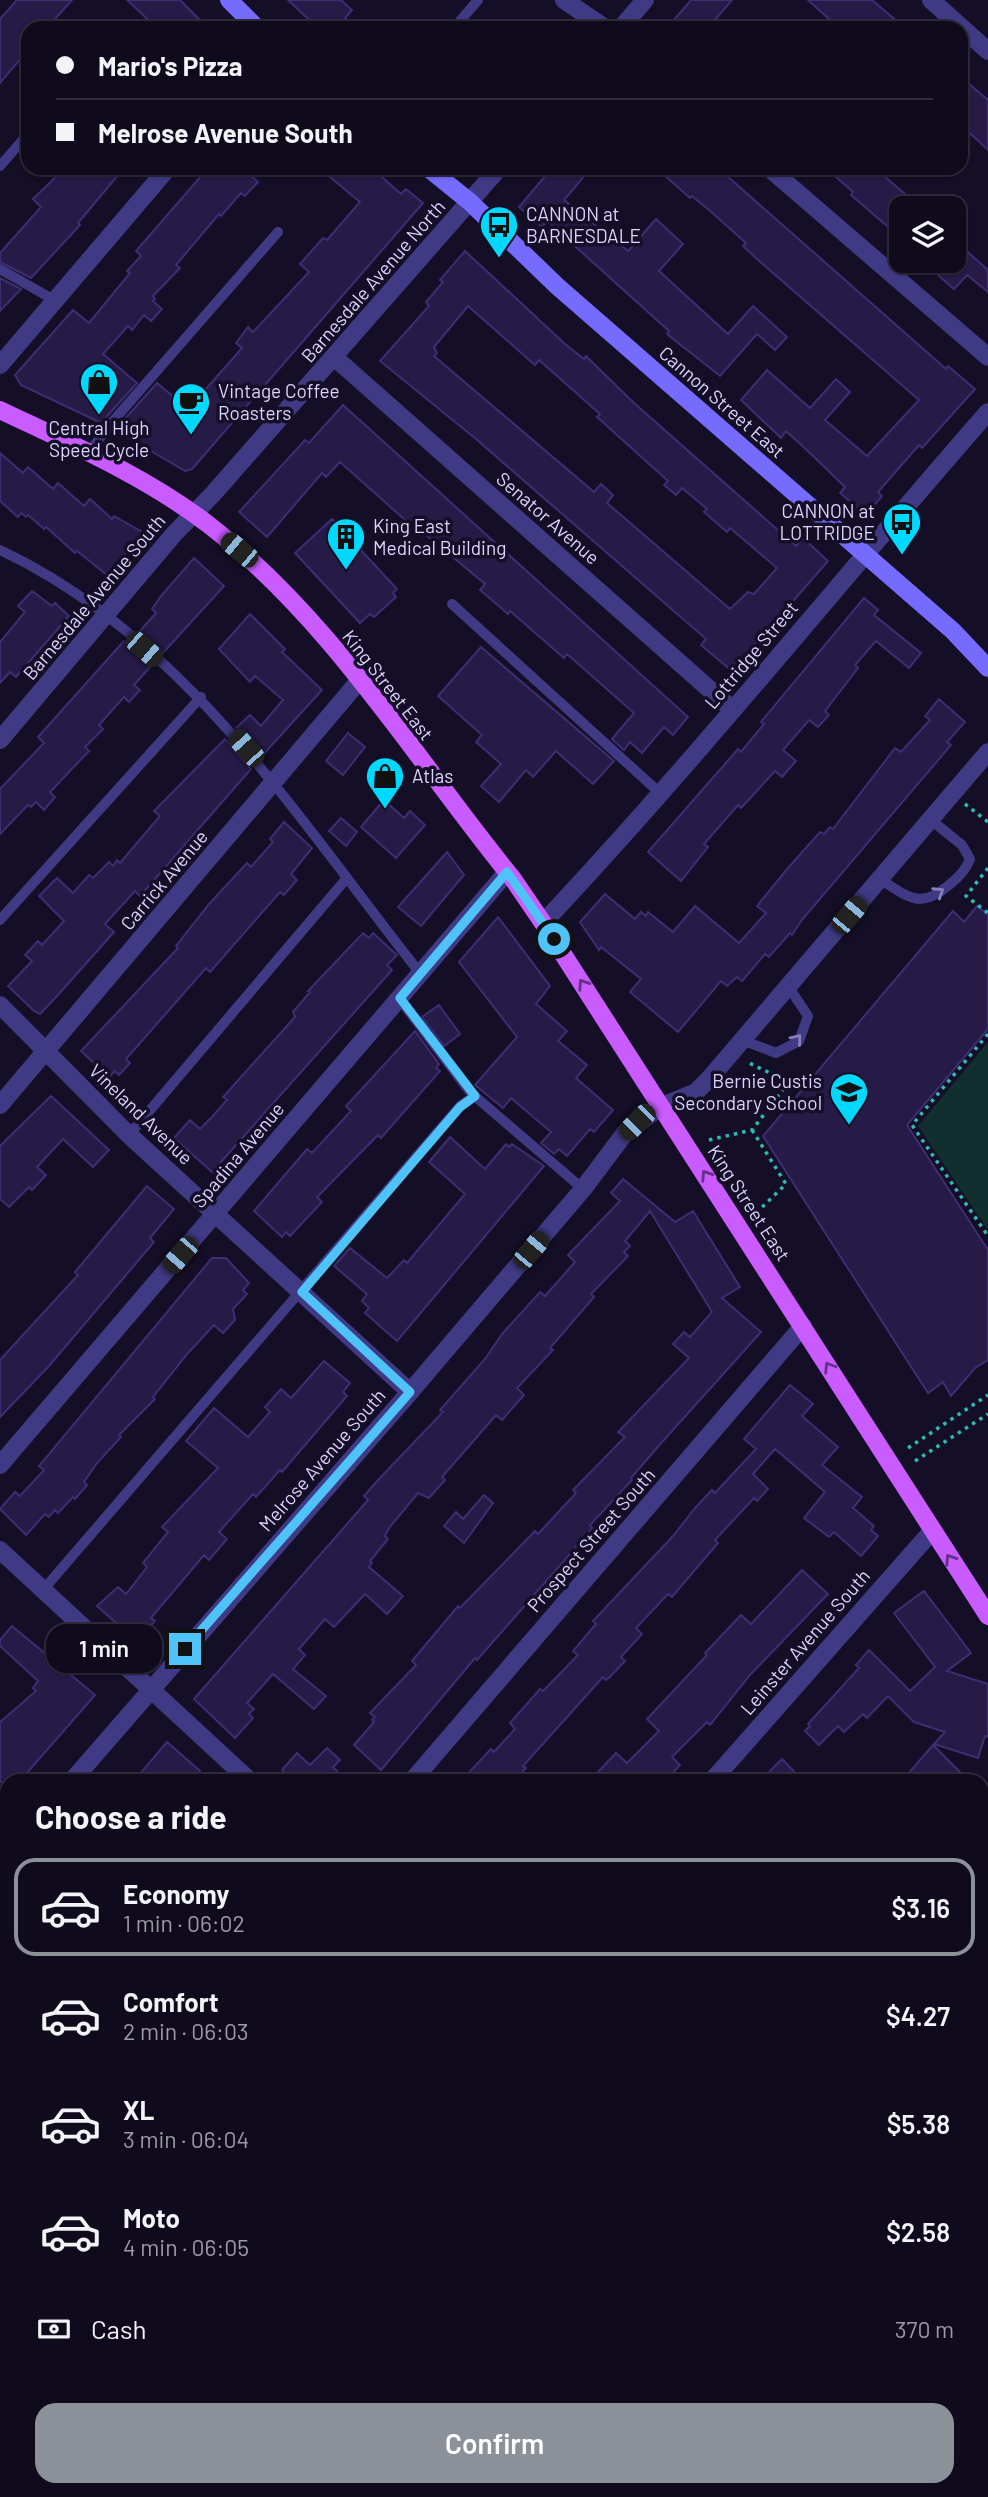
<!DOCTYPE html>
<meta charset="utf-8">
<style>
body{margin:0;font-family:Barlow,sans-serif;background:#181425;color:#f1f3f6;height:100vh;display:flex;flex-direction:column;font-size:26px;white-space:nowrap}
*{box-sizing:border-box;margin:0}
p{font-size:23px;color:#9b9ba3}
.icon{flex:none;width:38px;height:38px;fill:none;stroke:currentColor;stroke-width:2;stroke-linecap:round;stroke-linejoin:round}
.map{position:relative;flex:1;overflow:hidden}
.side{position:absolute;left:0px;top:1774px;width:989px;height:723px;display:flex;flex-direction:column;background:#0f0b1c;border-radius:21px 21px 0 0;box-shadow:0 2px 5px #0004,0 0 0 2px #2f2b3b}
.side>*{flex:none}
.guide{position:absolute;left:21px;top:21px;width:947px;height:154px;border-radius:21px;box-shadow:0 2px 5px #0004,0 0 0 2px #2f2b3b;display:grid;align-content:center;height:154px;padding:0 35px;background:#0f0b1c}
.fabs{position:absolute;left:889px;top:196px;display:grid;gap:14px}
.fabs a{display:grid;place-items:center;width:77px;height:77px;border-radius:14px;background:#0f0b1c;box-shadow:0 2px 5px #0004,0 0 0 2px #2f2b3b;font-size:35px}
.end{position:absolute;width:32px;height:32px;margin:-16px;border:9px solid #4fc3f7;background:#111;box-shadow:0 0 0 4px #111}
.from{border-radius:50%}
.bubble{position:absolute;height:49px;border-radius:21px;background:#0f0b1c;box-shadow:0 2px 5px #0004,0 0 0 2px #2f2b3b;font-size:23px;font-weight:600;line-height:49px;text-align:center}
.car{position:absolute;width:21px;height:42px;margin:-21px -10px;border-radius:9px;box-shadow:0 0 5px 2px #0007;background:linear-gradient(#222 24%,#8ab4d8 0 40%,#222 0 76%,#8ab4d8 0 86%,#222 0)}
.guide b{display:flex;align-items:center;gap:24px;height:66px;font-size:26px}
.guide b+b{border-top:2px solid #2f2b3b}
.guide i{width:18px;height:18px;background:#f1f3f6}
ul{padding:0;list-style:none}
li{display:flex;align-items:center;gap:21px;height:98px;margin:0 14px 10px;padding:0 21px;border:4px solid transparent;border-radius:21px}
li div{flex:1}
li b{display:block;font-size:26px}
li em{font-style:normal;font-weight:600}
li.current{border-color:#8c9099}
li>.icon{width:63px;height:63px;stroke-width:1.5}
h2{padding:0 35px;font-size:32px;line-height:84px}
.pay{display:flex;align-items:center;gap:18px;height:77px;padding:0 35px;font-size:26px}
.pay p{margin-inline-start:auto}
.primary-button{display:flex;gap:14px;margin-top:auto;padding:14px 35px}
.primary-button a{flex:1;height:80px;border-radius:21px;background:#8c9099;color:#fff;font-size:28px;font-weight:600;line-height:80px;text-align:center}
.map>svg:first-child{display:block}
.green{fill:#122f30}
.building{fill:#261b47;stroke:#3e2d73;stroke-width:2;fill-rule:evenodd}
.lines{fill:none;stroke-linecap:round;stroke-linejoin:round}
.path{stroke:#2fb8b6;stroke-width:3.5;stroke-dasharray:3.5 5;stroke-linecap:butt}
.lane{stroke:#403a85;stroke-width:10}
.street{stroke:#403a85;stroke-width:18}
.secondary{stroke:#756bff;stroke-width:18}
.primary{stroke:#c95bff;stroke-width:18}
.oneway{stroke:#867fbc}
.oneway2{stroke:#653188}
.route{stroke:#4fc3f7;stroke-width:9}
.labels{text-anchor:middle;stroke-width:7;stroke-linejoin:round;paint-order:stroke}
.poi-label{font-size:19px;fill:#dbd4ff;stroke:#140f26;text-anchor:start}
.street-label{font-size:19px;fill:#dbd4ff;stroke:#140f26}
</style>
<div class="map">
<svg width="988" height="2497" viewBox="0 0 988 2497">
<rect width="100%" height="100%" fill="#140f26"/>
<path class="green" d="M988,1042V1230L918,1126Z"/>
<path class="building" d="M17,0H72L47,28H28V50L0,83V19Z
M127,0H180L208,28H157Z
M288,0H341L352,10L345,18L355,28H318Z
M691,0H732L708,28H667Z
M808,0H872L905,28H839Z
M961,77L988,100V150L961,125Z
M65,168H124L78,223L80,225L31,278L0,262V253L41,207L33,199Z
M208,168H242L258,182L245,196L241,193L221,216L219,214L176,265L180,268L153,296L155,299L153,301L162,309L151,321L144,315L132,330L128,326L103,354L137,383L101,423L21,385L15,375L73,310L89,323L130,273L127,271L141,256L136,251Z
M319,168H372L401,194L406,189L423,203L192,469L185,471L115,430L157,383L175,398L186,386L198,398L242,348L236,343L248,327L253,332L309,272L300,264L323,238L327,240L360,202Z
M552,168H591L564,200L628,251L656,219L683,244L659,271L728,334L753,306L787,337L775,350L757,334L720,376L667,334L669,331L547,221L542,227L519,207Z
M656,168H718L946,369L948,366L975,389L922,448L919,445L878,492L882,496L866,515L840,493L845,487L810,453L786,431L781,438L741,400L767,370L810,408L836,379L850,392L825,420L867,456L919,400L757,259L743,246L746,243L709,210L692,196L690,198Z
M826,168H875L921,208H901V238L851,195L853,192Z
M954,240L988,270V292L967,275L954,289L922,261H954Z
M465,251L565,344L584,359L586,356L634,403L796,546L803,538L828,561L732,671L701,645L706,639L476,439L380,361L429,306L426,302L443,282L440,280ZM468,306L535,365L539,360L600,414L597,417L668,481L664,485L676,495L682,488L707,509L704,512L727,532L730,528L777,568L754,594L748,592L730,609L607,503L613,495L601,484L594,492L434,356L437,353L434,347Z
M0,278L21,289L0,311Z
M343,405L688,717L673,735L664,727L642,753L630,742L624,750L612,739L634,713L567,654L564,658L510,611L508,614L480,590L485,584L425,534L423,536L340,462L326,477L322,473L267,537L239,512L305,440L309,443Z
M0,453L23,473L28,467L53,489L58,483L84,506L90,499L112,519L114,516L144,533L107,575L77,551L75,553L46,527L44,529L28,515L26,517L21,513L18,517L0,501Z
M332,519L397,589L393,593L396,597L374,617L370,614L360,623L295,553Z
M194,558L224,586L162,654L139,632L156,613L152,609L161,596Z
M32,591L52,606L55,603L69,616L16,677L10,672L0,683V642L25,612L18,606Z
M864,598L878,610L874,615L921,653L909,668L876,641L855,665L858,668L825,711L829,715L818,727L809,720L783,750L796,761L782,777L775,771L741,808L738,805L704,844L708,847L681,881L648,852L738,749L741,752L764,724L761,722Z
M250,614L285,649L282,652L322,690L261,757L236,728L250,715L261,726L283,700L255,676L250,682L219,649Z
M124,641L152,665L134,685L140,690L129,702L124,697L99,725L103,729L85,747L89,751L50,792L55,797L44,810L36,802L31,807L28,805L0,834V789L44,743L38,737Z
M481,647L614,761L593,784L556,751L533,777L526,770L499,802L481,786L501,764L476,742L482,735L438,696Z
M939,699L965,722L947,742L951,745L801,921L792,935L790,933L769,957L765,954L742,981L737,977L727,986L721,981L678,1032L630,992L641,979L601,947L599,950L580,922L605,894L635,919L641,912L646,916L648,912L673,932L695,906L739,943L766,913L757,906L788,868L820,832L824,834L830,827L833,829L895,748L901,752L930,720L925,716Z
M348,733L365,747L343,775L326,761Z
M225,739L251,769L148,887L140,896L135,891L105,924L114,932L58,995L40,1014L34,1011L8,986L32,961L25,955L38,941L42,945L64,921L39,896L57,878L73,893L89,875L93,878L109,862L113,866L117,860L120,863L160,816L154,811Z
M384,800L404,818L410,811L425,825L396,858L361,827Z
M341,818L357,832L346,846L329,831Z
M284,822L312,848L291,874L297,880L284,895L280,892L210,972L206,968L126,1059L130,1063L119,1075L115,1071L109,1077L81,1051L178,948L176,946L210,903L247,863L251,867L273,842L270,839Z
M447,852L464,875L421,926L398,907Z
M977,906L988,915V1029L907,1125L988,1250V1360L975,1368L951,1396L943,1382L928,1393L763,1136L953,911L964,922Z
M498,917L550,986L536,1004L567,1031L558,1041L587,1065L576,1078L613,1110L594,1132L590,1129L567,1156L559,1149L554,1154L541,1143L551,1132L511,1098L503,1108L475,1085L517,1037L459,962Z
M363,933L369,938L373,933L397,955L387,965L392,970L212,1172L174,1138L190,1120L200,1129L211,1118L227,1100L223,1097L295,1017L293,1012L310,992L308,991Z
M439,1005L460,1034L444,1046L422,1017Z
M415,1031L439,1064L436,1068L440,1071L381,1138L378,1135L317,1197L322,1202L290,1236L286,1232L282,1237L254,1211L307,1149L312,1153L351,1111L346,1106Z
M51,1096L109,1150L93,1167L63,1139L37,1167L46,1175L32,1190L29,1187L9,1207L0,1199V1146Z
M450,1137L485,1169L506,1144L509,1147L512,1144L544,1166L397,1341L365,1313L369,1308L362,1301L367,1294L334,1266L350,1248L387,1278L404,1260L407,1263L465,1194L429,1162Z
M623,1179L675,1222L693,1211L740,1287L722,1298L761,1332L663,1441L631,1478L632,1480L590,1525L592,1528L564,1561L477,1660L475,1658L381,1770L354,1745L374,1722L372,1720L375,1717L370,1713L416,1665L412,1661L458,1606L460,1608L535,1531L538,1534L576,1493L573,1490L625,1437L618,1432L689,1358L673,1344L684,1332L690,1337L712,1312L650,1211L625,1241L630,1246L624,1252L628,1256L591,1294L594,1297L550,1348L553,1350L517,1388L524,1395L502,1420L496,1415L442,1477L445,1480L429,1498L418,1493L389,1528L385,1536L388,1539L370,1561L372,1563L369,1567L403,1596L387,1614L365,1594L334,1627L325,1619L299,1649L305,1655L293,1669L326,1696L314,1709L273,1674L247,1703L254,1709L249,1714L253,1718L235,1738L194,1699L368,1500L364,1496L378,1480L443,1412L440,1410L485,1359L502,1334L540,1292L545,1296L575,1262L568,1255L620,1201L611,1193Z
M147,1186L174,1209L150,1238L154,1242L49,1366L0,1417V1360L78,1275L75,1272Z
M212,1258H226L249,1283L243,1290L247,1294L233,1309L235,1320L223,1333L214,1325L188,1353L153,1397L155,1399L119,1435L121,1437L97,1463L84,1482L87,1485L75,1499L73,1497L58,1513L55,1510L49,1517L45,1514L26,1535L0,1509L15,1492L20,1496L44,1470L39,1466Z
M324,1361L350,1383L343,1392L347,1396L282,1472L280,1470L256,1497L253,1494L219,1532L227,1539L209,1560L204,1555L151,1618L155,1621L138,1640L133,1638L97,1606L118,1587L126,1594L147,1567L143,1563L168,1532L162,1527L218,1468L186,1441L214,1408L248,1437L270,1412L265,1407L281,1389L291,1398Z
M790,1385L813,1404L802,1416L838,1447L822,1465L862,1497L853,1508L874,1526L871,1530L878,1536L861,1556L834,1532L829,1537L804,1518L825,1492L775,1449L753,1474L768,1489L757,1501L754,1498L715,1540L718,1543L672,1597L668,1594L636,1628L642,1634L621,1657L625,1661L610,1677L606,1680L603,1677L523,1766L526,1768L513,1782H460L491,1749L494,1752L515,1729L510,1723L540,1689L543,1691L578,1655L573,1651L596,1624L593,1621L673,1536L696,1507L712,1490L715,1493L756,1449L744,1439Z
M484,1495L493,1503L464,1543L444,1526L456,1512L463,1519Z
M802,1570L828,1594L750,1675L710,1725L707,1722L672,1757L680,1765L664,1782H605L597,1773L616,1753L627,1763L659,1731L647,1719L707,1655L705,1653L741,1615L751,1624Z
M924,1591L971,1653L947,1671L988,1684V1737L985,1736L978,1758L934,1744L945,1732L914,1722L888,1696L867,1718L863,1714L844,1732L838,1726L819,1745L805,1731L810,1726L808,1724L859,1668L856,1665L869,1650L910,1691L935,1667L894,1613Z
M12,1626L95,1695L19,1782H0V1722L36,1691L33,1688L38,1681L0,1646V1640Z
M167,1742L200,1771L192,1782H133Z
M933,1745L970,1782H901Z
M327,1748L340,1760L333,1767L347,1782H294L282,1770L297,1753L310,1765Z
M782,1759L804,1782H759Z"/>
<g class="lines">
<path class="path" d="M965,804L988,822
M988,868L966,896L988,913
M988,1034L912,1125L988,1236
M752,1130L786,1184L756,1213
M709,1140L752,1130L789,1082L747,1062
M908,1448L988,1395
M915,1461L988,1414"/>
<path class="lane" d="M454,28L478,0
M0,166L28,134
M0,269L54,300
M89,453L107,428L278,232
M0,550C184,636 298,819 420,973
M452,604L661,794
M880,879C908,897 920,910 949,885C958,878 966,870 970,859L962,845L931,820
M0,920L201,697
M399,998L470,1092L583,1189
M742,1040L776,1053L799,1041L808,1016L788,986
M129,1135L346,879
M43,1590L460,1106L475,1096"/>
<path class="street" d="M564,0L605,28
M931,0L988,51
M621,28L645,0
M769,168L988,357
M334,357L733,710
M0,365L168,168
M0,740L174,534L213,494L499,168
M543,923C698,758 839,582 988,412
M0,1005L129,1135L410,1392
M0,1105L359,681
M0,1465L507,872
M0,1550L251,1782
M71,1782L410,1392L583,1189L625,1133L662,1106L696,1092L709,1079L988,752
M411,1782L803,1326
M711,1782L932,1531
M982,1816L988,1808
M0,1865L7,1857
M982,2165L988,2158
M0,2265L7,2257
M982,2461L988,2466
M396,2497L401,2490
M696,2497L702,2490"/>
<path class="secondary" d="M229,0L257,28
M428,168L470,202L557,286L953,631L988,668
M983,2497L988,2491"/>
<path class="primary" d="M0,410C71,444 147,477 209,525C332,620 416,760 513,879L543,923L988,1616
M0,2407L7,2414
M89,2490L96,2497"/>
</g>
<defs><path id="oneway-chevron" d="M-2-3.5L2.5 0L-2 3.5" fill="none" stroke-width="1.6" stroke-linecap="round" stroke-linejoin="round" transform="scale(1.75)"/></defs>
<g class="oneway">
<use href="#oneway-chevron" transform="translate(939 892) rotate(-33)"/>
<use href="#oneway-chevron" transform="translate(797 1039) rotate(-51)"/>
</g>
<g class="oneway2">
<use href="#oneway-chevron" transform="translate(583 984) rotate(-123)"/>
<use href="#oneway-chevron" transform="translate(706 1175) rotate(-123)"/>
<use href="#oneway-chevron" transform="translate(829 1367) rotate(-122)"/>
<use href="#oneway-chevron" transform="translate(950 1559) rotate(-123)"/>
</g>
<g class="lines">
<path class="route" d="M185,1649L410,1392L302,1292L460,1107L475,1096L400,998L507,872L554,939"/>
</g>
<defs>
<g id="bus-pin" transform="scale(2.0125)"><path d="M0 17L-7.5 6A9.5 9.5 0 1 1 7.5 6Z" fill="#00d9ff" stroke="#140f26"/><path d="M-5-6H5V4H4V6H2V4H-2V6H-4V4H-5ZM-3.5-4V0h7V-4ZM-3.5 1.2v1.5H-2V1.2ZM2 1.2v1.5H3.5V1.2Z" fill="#111"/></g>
<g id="shop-pin" transform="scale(2.0125)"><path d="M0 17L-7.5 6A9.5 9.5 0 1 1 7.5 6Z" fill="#00d9ff" stroke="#140f26"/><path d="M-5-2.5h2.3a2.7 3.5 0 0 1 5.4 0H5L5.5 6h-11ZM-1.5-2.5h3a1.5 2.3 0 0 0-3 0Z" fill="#111"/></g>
<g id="cafe-pin" transform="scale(2.0125)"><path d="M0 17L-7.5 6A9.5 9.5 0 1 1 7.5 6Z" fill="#00d9ff" stroke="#140f26"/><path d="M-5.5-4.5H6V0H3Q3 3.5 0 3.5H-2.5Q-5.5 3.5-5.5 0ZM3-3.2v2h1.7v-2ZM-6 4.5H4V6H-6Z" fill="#111"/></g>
<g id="building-pin" transform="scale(2.0125)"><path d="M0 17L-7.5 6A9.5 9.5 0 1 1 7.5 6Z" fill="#00d9ff" stroke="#140f26"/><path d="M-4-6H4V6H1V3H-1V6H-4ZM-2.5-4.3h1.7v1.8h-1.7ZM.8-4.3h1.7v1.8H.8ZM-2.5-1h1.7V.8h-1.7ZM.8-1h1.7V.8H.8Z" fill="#111"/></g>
<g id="school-pin" transform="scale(2.0125)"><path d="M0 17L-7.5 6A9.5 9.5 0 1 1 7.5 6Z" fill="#00d9ff" stroke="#140f26"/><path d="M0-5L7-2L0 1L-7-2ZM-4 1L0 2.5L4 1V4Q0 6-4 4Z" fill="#111"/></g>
</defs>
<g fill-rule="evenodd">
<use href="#bus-pin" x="499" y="225"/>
<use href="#shop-pin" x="99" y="382"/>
<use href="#cafe-pin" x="191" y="402"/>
<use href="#bus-pin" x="902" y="522"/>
<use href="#building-pin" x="346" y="537"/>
<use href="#shop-pin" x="385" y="776"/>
<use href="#school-pin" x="849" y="1092"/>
</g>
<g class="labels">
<g class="poi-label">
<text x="526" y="221">CANNON at<tspan x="526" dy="22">BARNESDALE</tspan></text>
<text x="218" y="398">Vintage Coffee<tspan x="218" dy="22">Roasters</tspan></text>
<text x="99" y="435" text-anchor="middle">Central High<tspan x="99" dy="22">Speed Cycle</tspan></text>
<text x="875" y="518" text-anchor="end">CANNON at<tspan x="875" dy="22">LOTTRIDGE</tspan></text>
<text x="373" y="533">King East<tspan x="373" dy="22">Medical Building</tspan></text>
<text x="412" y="783">Atlas</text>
<text x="822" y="1088" text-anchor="end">Bernie Custis<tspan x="822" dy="22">Secondary School</tspan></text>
</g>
<g class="street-label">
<text transform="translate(373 281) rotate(-49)" y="7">Barnesdale Avenue North</text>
<text transform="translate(722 402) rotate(41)" y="7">Cannon Street East</text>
<text transform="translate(548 518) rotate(41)" y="7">Senator Avenue</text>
<text transform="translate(94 597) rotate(-50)" y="7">Barnesdale Avenue South</text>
<text transform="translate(751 655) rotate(-50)" y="7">Lottridge Street</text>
<text transform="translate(388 685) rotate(52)" y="7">King Street East</text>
<text transform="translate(164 880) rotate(-50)" y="7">Carrick Avenue</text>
<text transform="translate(141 1114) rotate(44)" y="7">Vineland Avenue</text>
<text transform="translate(238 1155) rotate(-50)" y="7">Spadina Avenue</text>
<text transform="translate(749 1203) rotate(57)" y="7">King Street East</text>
<text transform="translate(322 1460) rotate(-49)" y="7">Melrose Avenue South</text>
<text transform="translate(591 1540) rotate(-49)" y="7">Prospect Street South</text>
<text transform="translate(805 1642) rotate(-49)" y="7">Leinster Avenue South</text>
</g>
</g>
</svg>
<div class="fabs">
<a><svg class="icon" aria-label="layers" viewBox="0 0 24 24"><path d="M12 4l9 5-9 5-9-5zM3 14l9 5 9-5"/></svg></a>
</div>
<i class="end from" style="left:554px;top:939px"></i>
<i class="end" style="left:185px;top:1649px"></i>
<div class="bubble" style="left:46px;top:1624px;width:116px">1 min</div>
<i class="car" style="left:239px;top:550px;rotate:310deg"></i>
<i class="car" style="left:144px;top:649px;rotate:131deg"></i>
<i class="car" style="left:246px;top:748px;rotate:318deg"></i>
<i class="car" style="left:849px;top:915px;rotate:40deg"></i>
<i class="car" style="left:637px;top:1122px;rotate:225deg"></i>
<i class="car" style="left:531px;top:1250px;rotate:40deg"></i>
<i class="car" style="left:180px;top:1255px;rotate:221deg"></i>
<div class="guide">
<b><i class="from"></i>Mario's Pizza</b>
<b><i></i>Melrose Avenue South</b>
</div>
<section class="side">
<h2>Choose a ride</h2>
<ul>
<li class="current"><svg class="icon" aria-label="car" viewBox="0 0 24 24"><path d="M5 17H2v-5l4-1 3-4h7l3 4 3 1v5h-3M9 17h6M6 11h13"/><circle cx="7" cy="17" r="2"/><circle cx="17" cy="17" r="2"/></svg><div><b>Economy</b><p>1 min · 06:02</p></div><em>$3.16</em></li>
<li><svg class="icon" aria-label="car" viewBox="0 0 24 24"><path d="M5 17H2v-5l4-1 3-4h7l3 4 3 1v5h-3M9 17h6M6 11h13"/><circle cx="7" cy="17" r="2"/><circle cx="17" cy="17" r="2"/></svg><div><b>Comfort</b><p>2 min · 06:03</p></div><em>$4.27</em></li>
<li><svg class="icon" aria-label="car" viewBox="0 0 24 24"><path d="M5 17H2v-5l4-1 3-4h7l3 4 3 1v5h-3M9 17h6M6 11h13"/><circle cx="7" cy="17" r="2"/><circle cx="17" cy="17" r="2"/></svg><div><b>XL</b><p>3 min · 06:04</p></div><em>$5.38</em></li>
<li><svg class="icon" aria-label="car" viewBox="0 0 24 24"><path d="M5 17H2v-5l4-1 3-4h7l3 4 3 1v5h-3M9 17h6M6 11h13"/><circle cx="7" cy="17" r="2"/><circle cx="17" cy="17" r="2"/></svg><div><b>Moto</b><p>4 min · 06:05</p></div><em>$2.58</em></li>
</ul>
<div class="pay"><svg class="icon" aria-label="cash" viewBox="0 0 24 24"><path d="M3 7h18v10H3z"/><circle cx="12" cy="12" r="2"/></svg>Cash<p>370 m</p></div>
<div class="primary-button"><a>Confirm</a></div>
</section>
</div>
